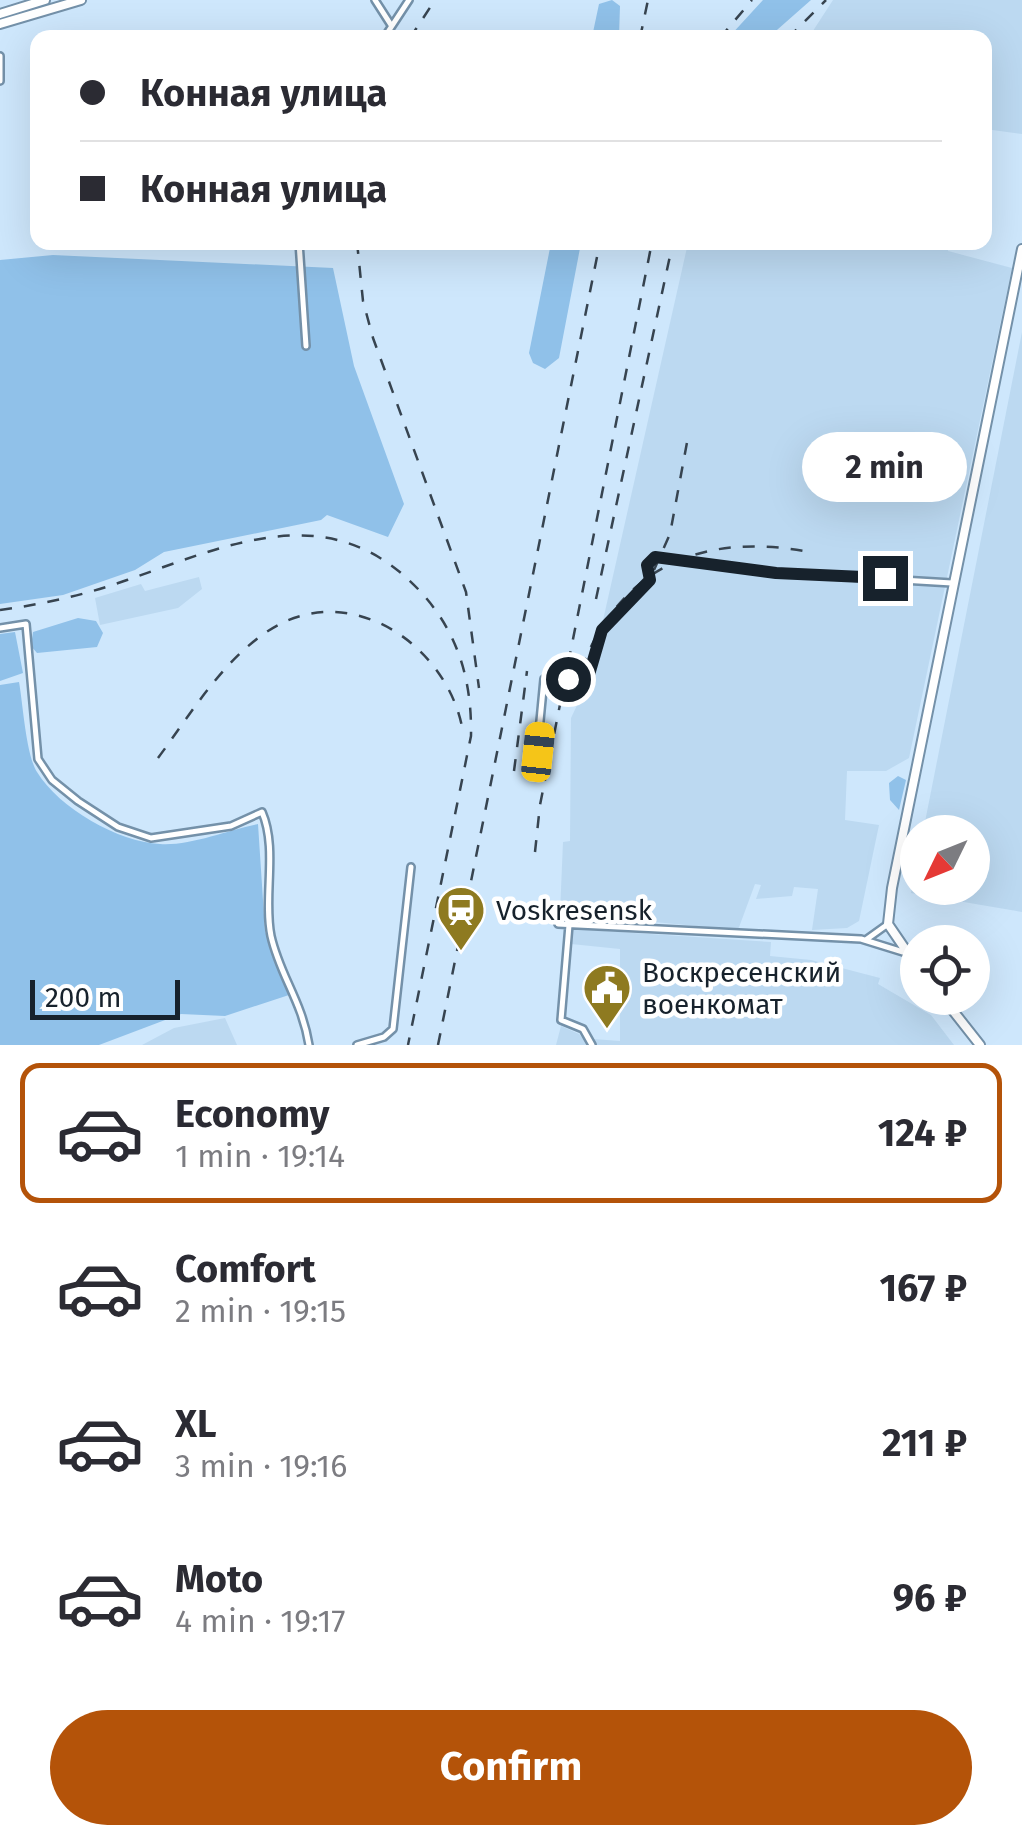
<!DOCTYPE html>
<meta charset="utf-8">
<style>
body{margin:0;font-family:"Fira Sans",sans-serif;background:#f2f2f3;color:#2b2b33;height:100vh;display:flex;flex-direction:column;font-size:38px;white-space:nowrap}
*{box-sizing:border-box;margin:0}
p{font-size:32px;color:#7c7c81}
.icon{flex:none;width:55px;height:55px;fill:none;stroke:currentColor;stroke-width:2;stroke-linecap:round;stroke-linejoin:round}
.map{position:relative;height:1045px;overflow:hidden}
.sheet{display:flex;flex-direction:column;background:#fff;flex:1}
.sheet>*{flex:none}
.hud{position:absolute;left:30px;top:30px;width:962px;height:220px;border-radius:20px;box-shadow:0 10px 40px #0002;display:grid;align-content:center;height:220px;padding:0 50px;background:#fff}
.needle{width:65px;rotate:227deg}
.fabs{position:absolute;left:900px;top:815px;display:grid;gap:20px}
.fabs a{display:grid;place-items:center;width:90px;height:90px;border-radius:50%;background:#fff;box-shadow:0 10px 40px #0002;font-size:50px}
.scale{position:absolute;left:30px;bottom:25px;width:150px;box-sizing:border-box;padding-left:10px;border:5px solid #17222c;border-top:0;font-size:28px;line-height:35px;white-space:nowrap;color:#17222c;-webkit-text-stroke:8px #fff;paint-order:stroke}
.end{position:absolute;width:45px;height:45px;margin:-22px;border:12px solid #17222c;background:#fff;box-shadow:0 0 0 5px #fff}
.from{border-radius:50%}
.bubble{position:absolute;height:70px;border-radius:35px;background:#fff;box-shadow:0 10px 40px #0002;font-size:32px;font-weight:700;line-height:70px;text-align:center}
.car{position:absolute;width:30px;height:60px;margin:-30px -15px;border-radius:12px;box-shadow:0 0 8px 2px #0007;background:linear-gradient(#f5c518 24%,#345 0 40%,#f5c518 0 76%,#345 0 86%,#f5c518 0)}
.hud b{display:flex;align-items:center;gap:35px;height:95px;font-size:38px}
.hud b+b{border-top:2px solid #e1e1e2}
.hud i{width:25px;height:25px;background:#2b2b33}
ul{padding:18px 0 0;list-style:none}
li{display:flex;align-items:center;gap:30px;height:140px;margin:0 20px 15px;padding:0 30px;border:5px solid transparent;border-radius:20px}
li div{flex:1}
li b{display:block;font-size:38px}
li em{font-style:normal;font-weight:700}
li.on{border-color:#b45309}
li>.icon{width:90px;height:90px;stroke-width:1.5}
.action{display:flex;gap:20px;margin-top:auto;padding:20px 50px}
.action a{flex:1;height:115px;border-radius:60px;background:#b45309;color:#fff;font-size:40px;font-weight:700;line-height:115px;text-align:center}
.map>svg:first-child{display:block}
.built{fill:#bcd9f1}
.green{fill:#90c1e9}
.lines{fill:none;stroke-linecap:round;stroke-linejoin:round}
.street-casing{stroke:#7491a9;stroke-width:10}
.secondary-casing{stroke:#7491a9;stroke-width:12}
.street{stroke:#fff;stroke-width:5}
.secondary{stroke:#fff;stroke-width:8}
.rail{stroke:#374450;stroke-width:2.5;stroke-dasharray:12 12;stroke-linecap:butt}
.route{stroke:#17222c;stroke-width:12}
.labels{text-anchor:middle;stroke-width:9;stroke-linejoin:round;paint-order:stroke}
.poi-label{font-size:28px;fill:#17222c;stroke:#fff;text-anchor:start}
</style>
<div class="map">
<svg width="1022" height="1045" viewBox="0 0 1022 1045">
<rect width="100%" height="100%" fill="#cee7fc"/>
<path class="built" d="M833,0H1022V134L985,129V38L809,37Z
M688,243H949L948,251L1012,268L909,758L886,771H847L845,820L879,825L859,921L847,928L812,930L818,889L794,887L792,896L756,899L761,885L755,884L738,930L560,913L563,842L570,841L571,718L590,678Z
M1022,332V912L911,893L917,860L918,888H972V832H923Z
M199,577L202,589L178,608L100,625L95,598L141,584L145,591Z
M573,929L771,942L770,956L811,960L880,978L878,984L931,1015L954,1045H596L593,1039L620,1041V949L571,944Z
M225,1018L237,1045H142L174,1028Z
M561,1026L579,1034L589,1045H556Z"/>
<path class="green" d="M612,0L620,6L619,37H592L599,4Z
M763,0H811L769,37H729Z
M551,243H581L559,358L545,369L533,363L529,353Z
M53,255L333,268L354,366L404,504L388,537L327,515L321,520L164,552L135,570L63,595L0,604V260Z
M78,618L96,621L103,633L97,647L37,653L31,646L33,632Z
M15,632L23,673L0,681V634Z
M19,682C23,704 26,755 37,772C59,808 118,842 160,844C190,846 228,830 258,824L265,931L289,995L225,1016L181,1014L99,1045H0V685Z
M898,776L906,780L899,810L890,800L889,783Z"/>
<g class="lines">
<g class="street-casing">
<path id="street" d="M375,0L391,25
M384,38L409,0
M0,56V81
M299,242L306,346
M0,628L26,624L38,759L52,780L78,801L118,827L151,838L231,826L262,812C278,849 263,897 271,936C280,976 302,1001 309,1045
M535,773L544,679L549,675L576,683L588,678L602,630L650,580L647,565L655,557L768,572L952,583
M558,924L861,939L903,952
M569,925L561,1020L583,1029L592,1045
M867,939L888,924
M357,1045L384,1037L393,1029L411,867"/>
</g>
<g class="secondary-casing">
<path id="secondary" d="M0,14L45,0
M0,24L81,0
M918,968L888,924L892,888L1022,249
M943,998L980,1045"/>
</g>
<use href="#street" class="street"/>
<use href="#secondary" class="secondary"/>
<path class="rail" d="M410,38L435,0
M640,38L648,0
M720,38L752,0
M788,38L826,0
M357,242L363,301L373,338L466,592L479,688
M654,570L670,534L688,437
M596,599L673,242
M0,610C44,604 85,595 127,580C228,545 329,496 418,589C458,631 472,680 471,736L408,1045
M581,669C622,565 703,532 810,552
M158,758C190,715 222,661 268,631C350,577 449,646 463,732
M514,771L527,671
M535,852L540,805L652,242
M438,1045L600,242"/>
</g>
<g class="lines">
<path class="route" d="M568,679L580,683L588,678L602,630L650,580L647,565L655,557L776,573L885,578"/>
</g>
<defs>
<g id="station-pin" transform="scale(2.5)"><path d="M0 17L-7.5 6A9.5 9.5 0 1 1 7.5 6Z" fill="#8e7a20" stroke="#fff"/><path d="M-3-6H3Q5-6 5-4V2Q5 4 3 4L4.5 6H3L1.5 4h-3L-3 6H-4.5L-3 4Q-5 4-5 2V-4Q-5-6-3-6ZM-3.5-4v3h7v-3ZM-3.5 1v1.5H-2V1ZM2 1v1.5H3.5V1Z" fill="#fff"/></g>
<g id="civic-pin" transform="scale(2.5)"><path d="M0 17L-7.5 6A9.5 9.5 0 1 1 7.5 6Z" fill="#8e7a20" stroke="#fff"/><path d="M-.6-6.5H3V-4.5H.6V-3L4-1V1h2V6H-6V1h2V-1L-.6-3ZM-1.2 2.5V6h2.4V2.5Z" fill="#fff"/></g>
</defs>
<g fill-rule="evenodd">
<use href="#station-pin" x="461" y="910"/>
<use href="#civic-pin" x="607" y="988"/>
</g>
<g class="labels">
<g class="poi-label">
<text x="496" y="920">Voskresensk</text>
<text x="642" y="982">Воскресенский<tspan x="642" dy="32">военкомат</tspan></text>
</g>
</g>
</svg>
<div class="fabs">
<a><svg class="needle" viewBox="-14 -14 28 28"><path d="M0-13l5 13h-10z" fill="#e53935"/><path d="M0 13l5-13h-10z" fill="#7c7c81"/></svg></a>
<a><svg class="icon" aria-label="locate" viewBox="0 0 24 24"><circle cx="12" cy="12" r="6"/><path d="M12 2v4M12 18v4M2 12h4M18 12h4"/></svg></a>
</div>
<div class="scale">200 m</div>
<i class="end from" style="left:568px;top:679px"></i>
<i class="end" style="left:885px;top:578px"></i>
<div class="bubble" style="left:802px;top:432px;width:165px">2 min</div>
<i class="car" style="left:538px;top:752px;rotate:6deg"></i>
<div class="hud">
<b><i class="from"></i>Конная улица</b>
<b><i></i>Конная улица</b>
</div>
</div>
<section class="sheet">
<ul>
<li class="on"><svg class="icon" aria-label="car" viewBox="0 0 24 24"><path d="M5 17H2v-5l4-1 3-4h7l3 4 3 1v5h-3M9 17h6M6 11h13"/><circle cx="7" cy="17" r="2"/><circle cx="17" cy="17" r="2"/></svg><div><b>Economy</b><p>1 min · 19:14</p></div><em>124 ₽</em></li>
<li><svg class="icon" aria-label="car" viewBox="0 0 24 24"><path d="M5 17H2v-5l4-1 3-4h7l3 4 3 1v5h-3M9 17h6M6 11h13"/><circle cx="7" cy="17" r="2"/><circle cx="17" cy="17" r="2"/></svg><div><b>Comfort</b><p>2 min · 19:15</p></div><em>167 ₽</em></li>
<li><svg class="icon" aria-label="car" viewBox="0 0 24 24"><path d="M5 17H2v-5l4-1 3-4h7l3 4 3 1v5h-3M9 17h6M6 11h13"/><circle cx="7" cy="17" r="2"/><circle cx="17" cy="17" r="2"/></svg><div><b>XL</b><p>3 min · 19:16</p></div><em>211 ₽</em></li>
<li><svg class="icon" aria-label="car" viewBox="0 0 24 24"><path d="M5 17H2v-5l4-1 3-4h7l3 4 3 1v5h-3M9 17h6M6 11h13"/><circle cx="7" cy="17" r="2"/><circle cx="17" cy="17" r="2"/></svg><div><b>Moto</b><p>4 min · 19:17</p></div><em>96 ₽</em></li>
</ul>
<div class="action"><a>Confirm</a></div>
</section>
